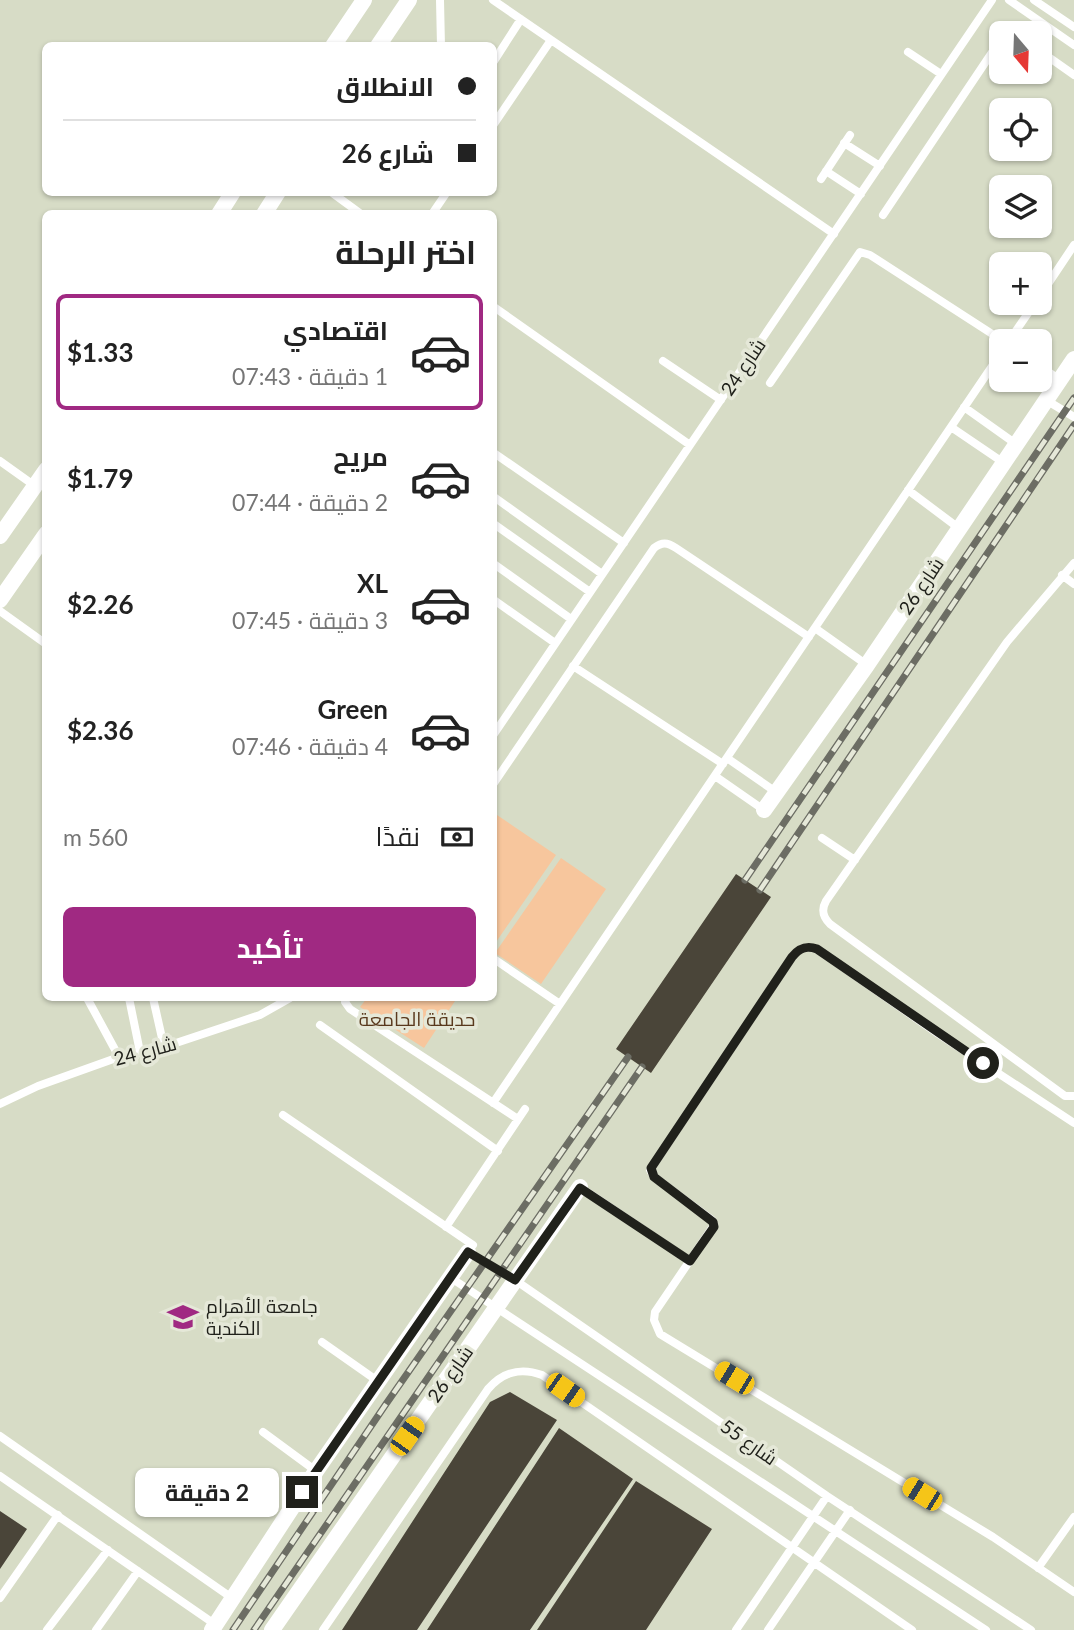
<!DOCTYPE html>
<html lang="ar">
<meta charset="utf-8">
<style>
body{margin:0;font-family:Lato,Cairo,sans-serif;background:#f2f2f2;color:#222;direction:rtl;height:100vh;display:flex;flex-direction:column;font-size:26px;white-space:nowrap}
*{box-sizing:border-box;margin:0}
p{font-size:23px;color:#767676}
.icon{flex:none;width:38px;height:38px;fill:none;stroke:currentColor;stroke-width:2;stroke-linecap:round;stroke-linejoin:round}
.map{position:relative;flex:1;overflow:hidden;direction:ltr}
.sheet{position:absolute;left:42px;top:210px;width:455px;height:791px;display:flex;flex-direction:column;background:#fff;border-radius:10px;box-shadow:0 2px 5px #0004;direction:rtl}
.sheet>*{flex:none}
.hud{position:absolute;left:42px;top:42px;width:455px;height:154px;border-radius:10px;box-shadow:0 2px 5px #0004;direction:rtl;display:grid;align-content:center;height:154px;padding:0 21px;background:#fff}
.needle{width:46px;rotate:161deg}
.buttons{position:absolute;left:989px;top:21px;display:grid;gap:14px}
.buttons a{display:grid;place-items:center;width:63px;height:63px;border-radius:10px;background:#fff;box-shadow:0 2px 5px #0004;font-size:35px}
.end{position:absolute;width:32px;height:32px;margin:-16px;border:9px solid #20211b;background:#fff;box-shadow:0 0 0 4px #fff}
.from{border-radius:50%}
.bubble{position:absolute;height:49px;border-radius:10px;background:#fff;box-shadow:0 2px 5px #0004;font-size:23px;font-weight:700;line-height:49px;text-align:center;direction:rtl}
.car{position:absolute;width:21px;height:42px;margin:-21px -10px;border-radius:9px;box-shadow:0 0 5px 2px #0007;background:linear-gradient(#f5c518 24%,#345 0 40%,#f5c518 0 76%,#345 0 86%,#f5c518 0)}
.hud b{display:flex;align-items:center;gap:24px;height:66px;font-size:26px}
.hud b+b{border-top:2px solid #e0e0e0}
.hud i{width:18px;height:18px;background:#222}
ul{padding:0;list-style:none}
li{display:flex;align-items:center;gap:21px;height:116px;margin:0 14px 10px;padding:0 7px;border:4px solid transparent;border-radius:10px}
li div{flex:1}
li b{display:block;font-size:26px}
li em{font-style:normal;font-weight:700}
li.on{border-color:#a02982}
li>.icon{width:63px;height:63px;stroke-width:1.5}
h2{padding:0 21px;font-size:32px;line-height:84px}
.pay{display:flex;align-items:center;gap:18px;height:77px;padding:0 21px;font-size:26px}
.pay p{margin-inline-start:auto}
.action{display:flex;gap:14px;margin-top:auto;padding:14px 21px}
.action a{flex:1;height:80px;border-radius:10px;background:#a02982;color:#fff;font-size:28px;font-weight:700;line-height:80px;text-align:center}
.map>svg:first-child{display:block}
.built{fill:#d7dcc6;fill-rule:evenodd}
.green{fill:#f7c69d}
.building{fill:#4a4539}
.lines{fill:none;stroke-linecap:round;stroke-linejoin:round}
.service{stroke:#fff;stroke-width:8}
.minor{stroke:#fff;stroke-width:16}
.rail-casing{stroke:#6c6d64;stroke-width:7}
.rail{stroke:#e5e8d8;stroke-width:4.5;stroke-dasharray:13;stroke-linecap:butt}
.route{stroke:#20211b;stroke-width:9}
.labels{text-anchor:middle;stroke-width:7;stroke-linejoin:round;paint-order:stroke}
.street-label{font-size:19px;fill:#20211b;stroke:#e5e8d8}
.park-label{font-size:19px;fill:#59391d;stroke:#e5e8d8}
.poi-label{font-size:19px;fill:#20211b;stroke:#e5e8d8;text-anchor:start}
</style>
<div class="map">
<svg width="1074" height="1630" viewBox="0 0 1074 1630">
<rect width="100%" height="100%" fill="#e5e8d8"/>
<path class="built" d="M0,0H1074V1630H0ZM1001,33H1040V72H1001ZM46,46H494V192H46ZM1001,110H1040V149H1001ZM1001,187H1040V226H1001ZM46,214H494V998H46ZM1001,264H1040V303H1001ZM1001,341H1040V380H1001Z"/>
<path class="green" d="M494,813L556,855L494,945Z
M561,858L606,889L541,984L495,953Z
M367,998H457L424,1048L360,1007Z"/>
<path class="building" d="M736,874L771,897L651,1073L616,1049Z
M510,1392L557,1420L417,1630H342L490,1402Z
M559,1428L633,1479L530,1630H427Z
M636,1481L712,1529L646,1630H537Z
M0,1511L27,1529L0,1569Z"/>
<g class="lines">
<path class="service" d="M440,0L441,46
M493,0L834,234
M1009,0L1074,45
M1034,0L1074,27
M1005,33L1010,31L1014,33
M1040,51L1074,75
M908,52L941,74
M494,61L521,19
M494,124L551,40
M844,143L880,166
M826,171L861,194
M821,179L850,135
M331,192L361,214
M393,192H403
M432,214L447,192
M883,215L1001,39
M1040,296L1074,245
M494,307L690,445
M1009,341L1035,303
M663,361L721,400
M1040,366L1060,380
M770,383L860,252L870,255L1003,341
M1046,400L1074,417
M964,407L1016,444
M951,427L1004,463
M494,453L624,543
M0,461L35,486
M908,490L960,529
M494,497L602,574
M494,524L590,592
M1074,563L1007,642L826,901C821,910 823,917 830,924L1065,1096H1074
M494,564L571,619
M1062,575L1074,584
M494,600L555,643
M0,611L46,644
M815,628L867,665
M573,666L723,764
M494,734L992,0
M727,758L776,792
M715,776L764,810
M494,783L654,548C662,542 667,542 676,548L809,637
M822,838L855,860
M494,959L560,1004
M87,998L119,1057
M129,998L140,1052
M153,998L164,1047
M347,998L345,1002L350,1009L518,1119
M320,1025L498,1151
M493,1103L1001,353
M0,1104L38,1086L119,1057L164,1047L260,1015L290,998
M283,1115L473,1245
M1074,1123L937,1033L817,949C806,946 799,948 792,957L650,1170L654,1177L712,1220L714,1225L655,1312L654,1320L660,1334L993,1537L1074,1592
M580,1187L690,1261
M446,1227L525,1109
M468,1252L515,1280L827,1496L1031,1630
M451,1278L986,1630
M322,1342L379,1382
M263,1432L316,1471
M0,1436L232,1598
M0,1476L216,1625
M1038,1568L1074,1517
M0,1598L58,1515
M47,1630L108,1550
M96,1630L138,1571
M323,1630L488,1389C503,1372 520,1367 542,1375L912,1630
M736,1630L827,1496
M768,1630L850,1510"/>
<path class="minor" d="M333,46L364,0
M378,46L409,0
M219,214L233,192
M264,214L278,192
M0,536L46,470
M0,600L46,534
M764,810L867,665L1074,359
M212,1630L316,1471L468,1252
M272,1630L580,1187"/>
<g class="rail-casing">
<path id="rail" d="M745,880L1074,398
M760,890L1074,425
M233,1630L386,1404L628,1057
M254,1630L642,1067"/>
</g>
<use href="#rail" class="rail"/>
</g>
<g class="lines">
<path class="route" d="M302,1492L468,1252L515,1280L580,1188L690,1261L714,1227L713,1222L654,1177L651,1168L792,957C799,948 806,945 817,949L983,1063"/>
</g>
<defs>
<g id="university-bare" transform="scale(2.415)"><path d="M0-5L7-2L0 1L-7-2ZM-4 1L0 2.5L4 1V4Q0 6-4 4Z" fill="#a02982" stroke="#e5e8d8" stroke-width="2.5" paint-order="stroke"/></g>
</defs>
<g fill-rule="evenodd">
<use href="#university-bare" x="183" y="1317"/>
</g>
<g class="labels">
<g class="street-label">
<text transform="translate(743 367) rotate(-56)" y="7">شارع 24</text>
<text transform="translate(921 586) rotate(-56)" y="7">شارع 26</text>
<text transform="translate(145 1051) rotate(-15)" y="7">شارع 24</text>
<text transform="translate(450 1374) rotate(-55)" y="7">شارع 26</text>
<text transform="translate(749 1442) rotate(35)" y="7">شارع 55</text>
</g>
<g class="park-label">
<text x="417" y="1026">حديقة الجامعة</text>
</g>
<g class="poi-label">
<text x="206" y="1313">جامعة الأهرام<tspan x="206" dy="22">الكندية</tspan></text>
</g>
</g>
</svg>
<div class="buttons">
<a><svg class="needle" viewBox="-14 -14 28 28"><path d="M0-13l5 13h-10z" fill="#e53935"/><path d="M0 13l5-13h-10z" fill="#767676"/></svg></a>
<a><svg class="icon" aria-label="locate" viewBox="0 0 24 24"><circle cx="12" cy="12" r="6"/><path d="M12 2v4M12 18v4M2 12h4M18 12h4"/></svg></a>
<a><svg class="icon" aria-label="layers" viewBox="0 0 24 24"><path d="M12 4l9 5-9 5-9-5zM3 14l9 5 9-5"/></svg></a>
<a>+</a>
<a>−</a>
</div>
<i class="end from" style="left:983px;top:1063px"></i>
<i class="end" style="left:302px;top:1492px"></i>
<div class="bubble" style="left:135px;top:1468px;width:144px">2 دقيقة</div>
<i class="car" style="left:734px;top:1378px;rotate:301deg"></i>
<i class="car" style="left:565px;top:1390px;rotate:125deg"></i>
<i class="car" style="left:407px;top:1436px;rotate:35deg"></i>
<i class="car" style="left:922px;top:1494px;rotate:302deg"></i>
<div class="hud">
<b><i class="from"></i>الانطلاق</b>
<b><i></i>شارع 26</b>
</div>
<section class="sheet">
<h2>اختر الرحلة</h2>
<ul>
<li class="on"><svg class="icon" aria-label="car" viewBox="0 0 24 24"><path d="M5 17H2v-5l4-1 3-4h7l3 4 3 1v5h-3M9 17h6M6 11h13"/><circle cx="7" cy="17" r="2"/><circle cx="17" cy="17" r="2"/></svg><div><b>اقتصادي</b><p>1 دقيقة · 07:43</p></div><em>$1.33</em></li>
<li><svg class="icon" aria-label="car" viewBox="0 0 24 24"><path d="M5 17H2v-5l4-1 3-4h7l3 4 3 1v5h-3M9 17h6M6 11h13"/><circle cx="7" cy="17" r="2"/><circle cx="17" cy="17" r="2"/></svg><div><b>مريح</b><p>2 دقيقة · 07:44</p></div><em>$1.79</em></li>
<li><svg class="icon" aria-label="car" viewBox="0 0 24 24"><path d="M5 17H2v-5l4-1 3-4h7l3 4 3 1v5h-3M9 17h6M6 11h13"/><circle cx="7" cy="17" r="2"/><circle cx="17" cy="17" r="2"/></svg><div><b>XL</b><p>3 دقيقة · 07:45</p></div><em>$2.26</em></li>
<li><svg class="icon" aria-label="car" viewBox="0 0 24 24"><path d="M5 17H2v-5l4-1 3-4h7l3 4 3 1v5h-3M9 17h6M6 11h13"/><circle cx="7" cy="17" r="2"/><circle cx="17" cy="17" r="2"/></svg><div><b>Green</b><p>4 دقيقة · 07:46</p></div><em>$2.36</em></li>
</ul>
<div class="pay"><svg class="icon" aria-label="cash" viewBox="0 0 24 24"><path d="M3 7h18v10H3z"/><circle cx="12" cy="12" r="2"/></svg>نقدًا<p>560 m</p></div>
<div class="action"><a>تأكيد</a></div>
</section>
</div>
